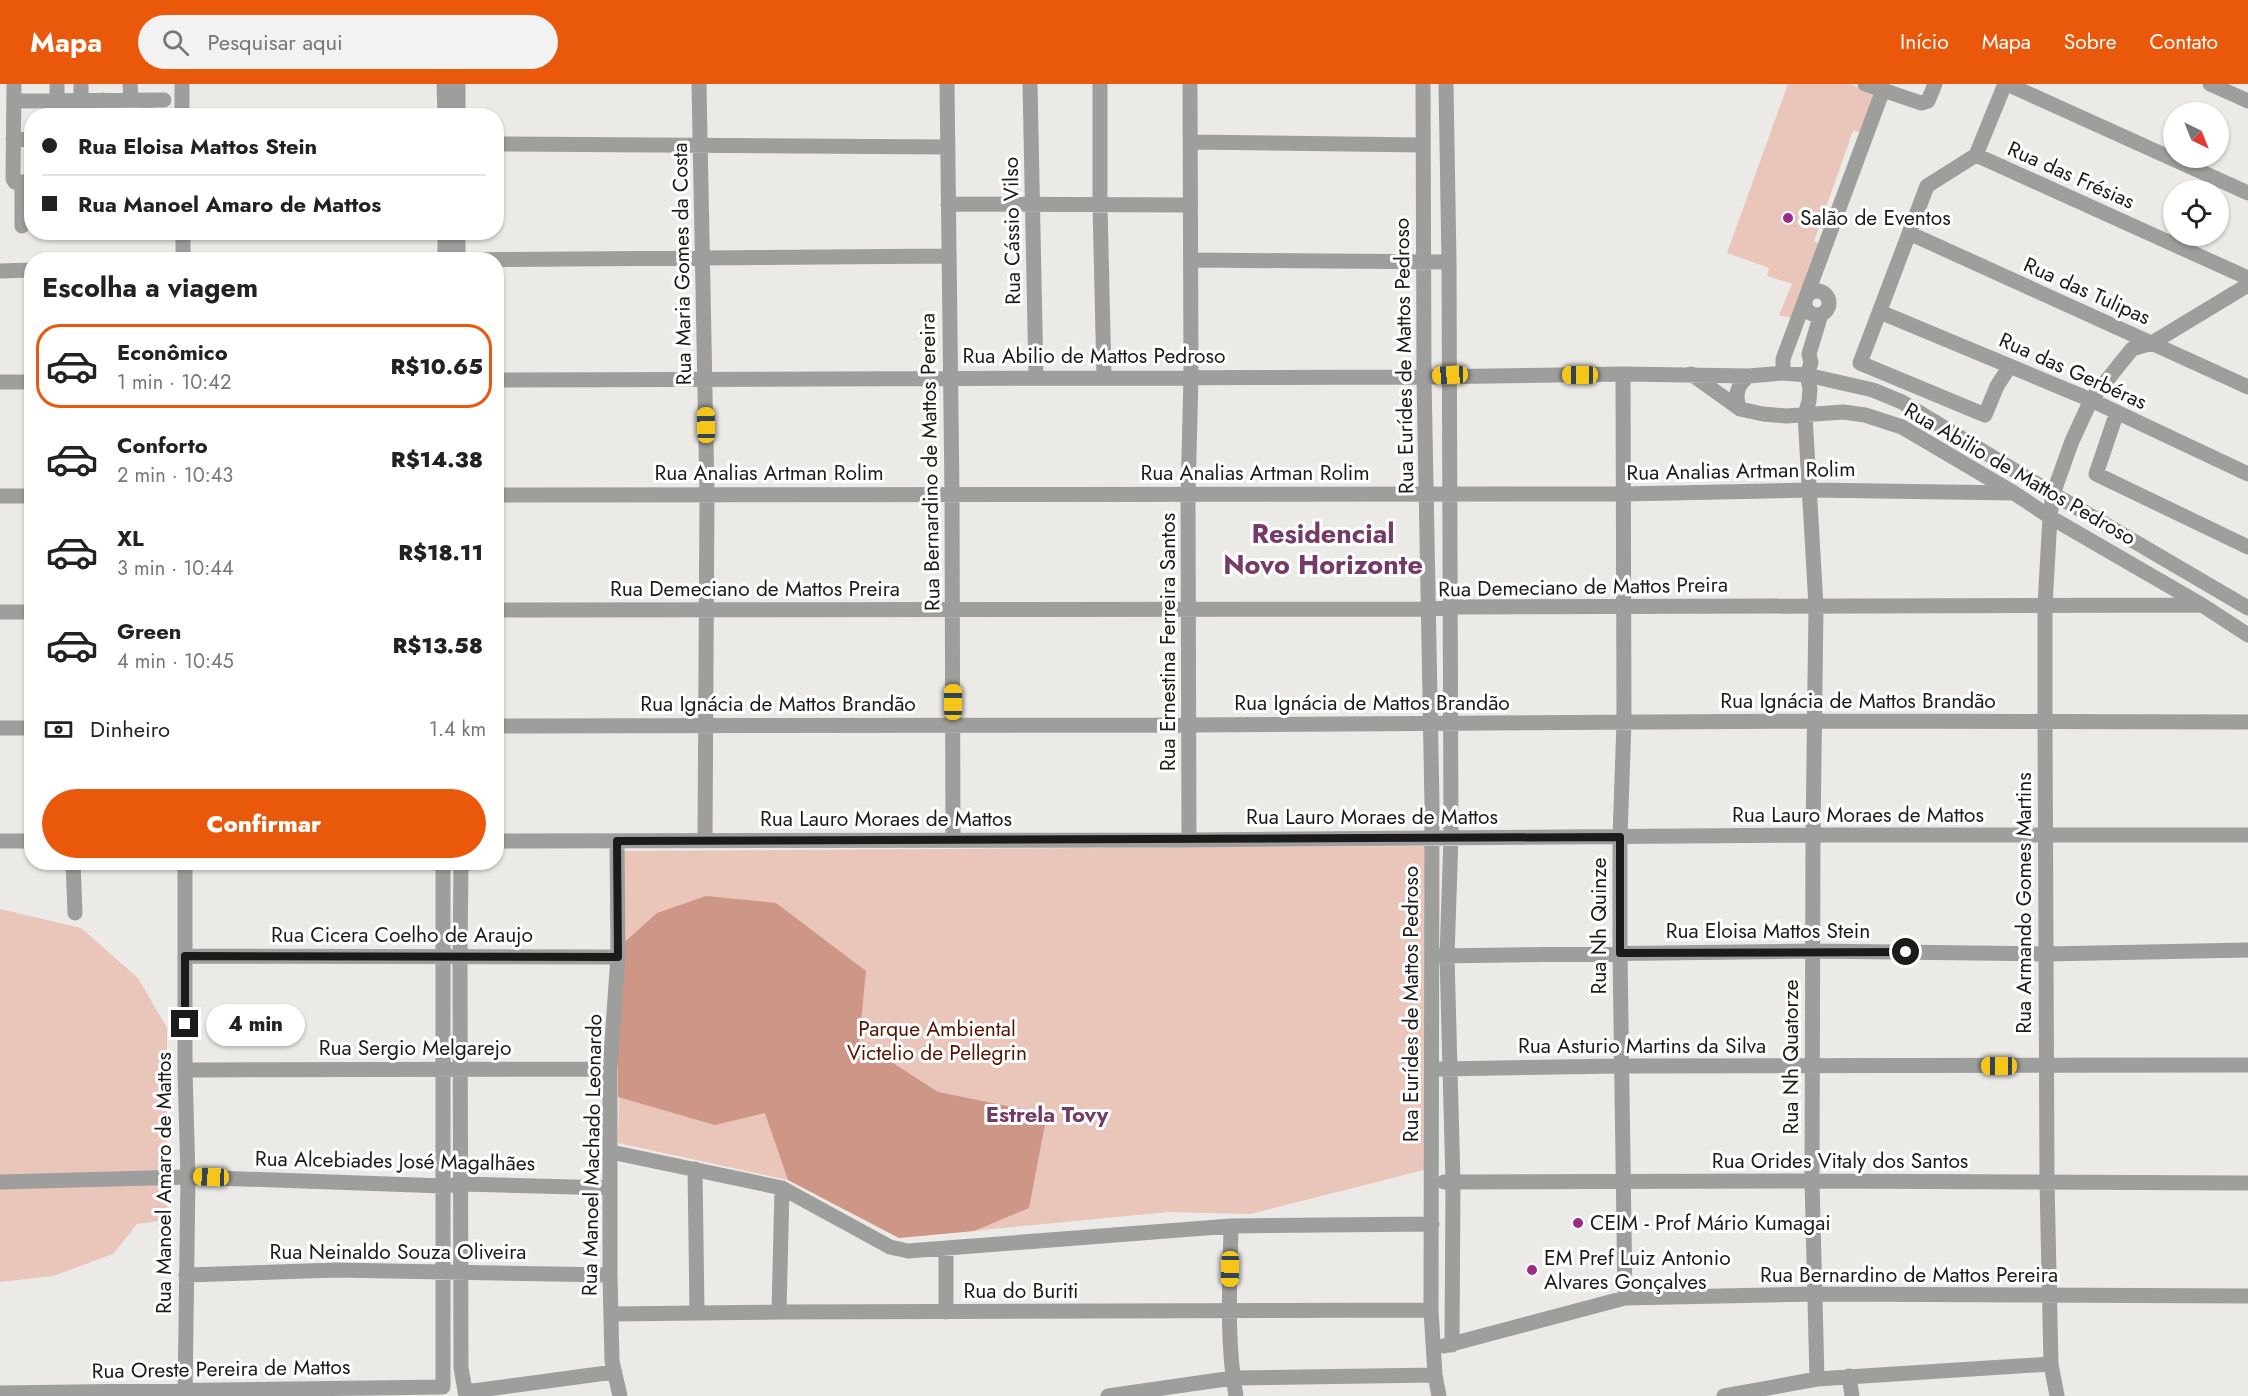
<!DOCTYPE html>
<html lang="pt">
<meta charset="utf-8">
<style>
body{margin:0;font-family:Jost,sans-serif;background:#f2f2f2;color:#222;height:100vh;display:flex;flex-direction:column;font-size:22px;white-space:nowrap}
*{box-sizing:border-box;margin:0}
p{font-size:20px;color:#767676}
.icon{flex:none;width:33px;height:33px;fill:none;stroke:currentColor;stroke-width:2;stroke-linecap:round;stroke-linejoin:round}
.map{position:relative;flex:1;overflow:hidden}
.drawer{position:absolute;left:24px;top:168px;width:480px;height:618px;display:flex;flex-direction:column;background:#fff;border-radius:24px;box-shadow:0 2px 4px #0004}
.drawer>*{flex:none}
.hud{position:absolute;left:24px;top:24px;width:480px;height:132px;border-radius:24px;box-shadow:0 2px 4px #0004;display:grid;align-content:center;height:132px;padding:0 18px;background:#fff}
.needle{width:39px;rotate:137deg}
.fabs{position:absolute;left:2163px;top:18px;display:grid;gap:12px}
.fabs a{display:grid;place-items:center;width:66px;height:66px;border-radius:50%;background:#fff;box-shadow:0 2px 4px #0004;font-size:30px}
.end{position:absolute;width:27px;height:27px;margin:-14px;border:8px solid #1b1b19;background:#fff;box-shadow:0 0 0 3px #fff}
.from{border-radius:50%}
.bubble{position:absolute;height:42px;border-radius:21px;background:#fff;box-shadow:0 2px 4px #0004;font-size:20px;font-weight:800;line-height:42px;text-align:center}
.car{position:absolute;width:18px;height:36px;margin:-18px -9px;border-radius:8px;box-shadow:0 0 4px 2px #0007;background:linear-gradient(#f5c518 24%,#345 0 40%,#f5c518 0 76%,#345 0 86%,#f5c518 0)}
.hud b{display:flex;align-items:center;gap:21px;height:57px;font-size:22px}
.hud b+b{border-top:2px solid #e0e0e0}
.hud i{width:15px;height:15px;background:#222}
ul{padding:0;list-style:none}
li{display:flex;align-items:center;gap:18px;height:84px;margin:0 12px 9px;padding:0 6px;border:3px solid transparent;border-radius:24px}
li div{flex:1}
li b{display:block;font-size:22px}
li em{font-style:normal;font-weight:800}
li.active{border-color:#ea580c}
li>.icon{width:54px;height:54px;stroke-width:1.5}
h2{padding:0 18px;font-size:27px;line-height:72px}
.pay{display:flex;align-items:center;gap:15px;height:66px;padding:0 18px;font-size:22px}
.pay p{margin-inline-start:auto}
.action{display:flex;gap:12px;margin-top:auto;padding:12px 18px}
.action a{flex:1;height:69px;border-radius:36px;background:#ea580c;color:#fff;font-size:24px;font-weight:800;line-height:69px;text-align:center}
header{display:flex;align-items:center;gap:36px;box-sizing:border-box;height:84px;padding:0 30px;background:#ea580c;color:#fff}
header strong{font-size:28px}
nav{display:flex;gap:33px;margin-inline-start:auto;font-size:21px}
.search{width:420px;height:54px;background:#f2f2f2;display:flex;align-items:center;gap:15px;box-sizing:border-box;padding:0 21px;border-radius:33px;color:#767676;font-size:22px}
.map>svg:first-child{display:block}
.green{fill:#e9c5ba}
.forest{fill:#cd9686}
.lines{fill:none;stroke-linecap:round;stroke-linejoin:round}
.minor{stroke:#9e9e9d;stroke-width:15}
.route{stroke:#1b1b19;stroke-width:8}
.poi-dot{fill:#9c2b88;stroke:#fff;stroke-width:2}
.labels{text-anchor:middle;stroke-width:6;stroke-linejoin:round;paint-order:stroke}
.street-label{font-size:21px;fill:#1b1b19;stroke:#fff}
.poi-label{font-size:21px;fill:#1b1b19;stroke:#fff;text-anchor:start}
.park-label{font-size:21px;fill:#551300;stroke:#fff}
.neighbourhood-label{font-size:22px;font-weight:bold;fill:#743b68;stroke:#fff}
.district-label{font-size:27px;font-weight:bold;fill:#743b68;stroke:#fff}
</style>
<header>
<strong>Mapa</strong>
<div class="search"><svg class="icon" aria-label="search" viewBox="0 0 24 24"><circle cx="10" cy="10" r="6"/><path d="M15 15l6 6"/></svg>Pesquisar aqui</div>
<nav><a>Início</a><a>Mapa</a><a>Sobre</a><a>Contato</a></nav>
</header>
<div class="map">
<svg width="2248" height="1312" viewBox="0 0 2248 1312">
<rect width="100%" height="100%" fill="#eceae6"/>
<path class="green" d="M1788,0H1849L1874,9L1861,48L1853,47L1814,157L1819,160L1792,234L1779,231L1792,200L1767,192L1769,184L1727,169Z
M1427,762L1424,1086L1250,1130L1168,1128L899,1154L788,1096L618,1059L624,767Z
M0,825L81,844L138,894L167,944V1136L137,1140L113,1170L53,1192L0,1198Z"/>
<path class="forest" d="M706,812L776,819L866,887L859,957L938,1008L1047,1030L1029,1124L974,1147L899,1154L788,1096L765,1029L715,1041L618,1013V864L657,829Z"/>
<g class="lines">
<path class="minor" d="M14,0L13,95L15,98H32
M57,0V16
M81,0V16
M130,0L131,16
M182,0V32
M444,0L445,32
M699,0L707,410L705,756
M947,0L952,410L953,756
M1030,0L1036,293
M1100,0V121L1104,293
M1423,0L1424,293L1432,721L1431,1226L1435,1291L1439,1312
M1446,0L1449,178L1451,753L1447,872L1453,1098L1452,1261
M1865,0L1921,19L1928,17L1935,0
M2007,0L2248,109
M2210,0L2248,17
M103,16L104,32
M147,16V32
M15,17L164,16
M58,31V32
M458,32V0
M13,55L32,56
M1190,58L1423,61
M496,60L947,63
M1976,71L1927,102L1860,279L1985,331L1997,302L2010,282
M1976,71L2248,194
M1976,71L2005,0
M948,120L1190,121
M22,142V98
M183,148V176
M445,148V176
M458,148V176
M1909,149L2248,303
M440,176L949,172
M1191,176L1449,178
M0,187L32,186
M1805 219a12 12 0 1 1 24 0a12 12 0 1 1-24 0Z
M1880,228L2091,316L2248,390
M1783,289V275L1883,6
M1623,290L1624,638L1620,753V869L1625,1214
M1691,290L1740,325L1763,330L1786,332L1843,328L1865,331L1902,343L2014,409L2050,433L2202,521L2248,551
M496,296L1424,293L1623,290L1749,292L1783,289L1807,291L1873,306L1902,318L2050,408L2248,524
M0,298H32
M1740,325C1734,312 1737,300 1749,292
M2117,328L2096,390L2248,463
M496,411L1624,410L1811,406L2014,409
M0,412H32
M496,526L1428,525L1451,523L2202,521
M0,528H32
M496,642L1189,641L1814,637L2248,638
M0,644H32
M1189,756L1188,411L1191,292L1190,0
M0,757H32
M496,757L1189,756L1813,751H2248
M617,757L618,873L610,985V1191L612,1277L620,1312
M73,778L75,829
M185,778V986L188,1093L185,1312
M461,778L460,873L461,1284L466,1312
M185,872L618,873
M1438,872L1812,867L2046,870L2248,866
M1441,985L1621,982L2248,981
M185,986L610,985
M611,1068L782,1104L890,1163L908,1167L1231,1142L1432,1140
M695,1085L697,1228
M0,1098L188,1093L444,1102L462,1100L610,1104
M1444,1098L1812,1097L2248,1099
M1231,1142C1230,1198 1226,1256 1236,1312
M946,1165V1228
M186,1191L336,1186L610,1191
M779,1228L782,1104
M611,1230L779,1228L1431,1226
M1444,1262L1625,1214L1816,1210L2248,1212
M1849,1292L1852,1312
M1817,1295L1812,1097L1813,751L1816,522L1805,331L1809,317L1810,305L1807,291L1811,279L1809,270L1821,230
M465,1308L614,1288
M0,1309L443,1303V778
M1108,1312L1233,1294L1435,1291
M1724,1312L1817,1295L2051,1280
M2057,1312L2051,1280L2047,1098L2045,638V521L2050,433L2053,410L2072,357L2091,316L2132,265L2152,259L2248,201"/>
</g>
<g class="lines">
<path class="route" d="M185,940V872L618,873L617,757L1620,753V869L1906,868"/>
</g>
<g class="poi-dot">
<circle cx="1788" cy="134" r="6"/>
<circle cx="1578" cy="1139" r="6"/>
<circle cx="1532" cy="1186" r="6"/>
</g>
<g class="labels">
<g class="street-label">
<text transform="translate(2071 91) rotate(24)" y="7">Rua das Frésias</text>
<text transform="translate(1012 147) rotate(-91)" y="7">Rua Cássio Vilso</text>
<text transform="translate(682 180) rotate(-91)" y="7">Rua Maria Gomes da Costa</text>
<text transform="translate(2087 207) rotate(24)" y="7">Rua das Tulipas</text>
<text x="1094" y="279">Rua Abilio de Mattos Pedroso</text>
<text transform="translate(1404 272) rotate(-91)" y="7">Rua Eurídes de Mattos Pedroso</text>
<text transform="translate(2073 287) rotate(24)" y="7">Rua das Gerbéras</text>
<text transform="translate(930 378) rotate(-91)" y="7">Rua Bernardino de Mattos Pereira</text>
<text transform="translate(1741 387) rotate(-1)" y="7">Rua Analias Artman Rolim</text>
<text x="769" y="396">Rua Analias Artman Rolim</text>
<text x="1255" y="396">Rua Analias Artman Rolim</text>
<text transform="translate(2020 390) rotate(30)" y="7">Rua Abilio de Mattos Pedroso</text>
<text transform="translate(1583 503) rotate(-1)" y="7">Rua Demeciano de Mattos Preira</text>
<text x="755" y="512">Rua Demeciano de Mattos Preira</text>
<text transform="translate(1168 558) rotate(-90)" y="7">Rua Ernestina Ferreira Santos</text>
<text x="1858" y="624">Rua Ignácia de Mattos Brandão</text>
<text x="1372" y="626">Rua Ignácia de Mattos Brandão</text>
<text x="778" y="627">Rua Ignácia de Mattos Brandão</text>
<text x="1858" y="738">Rua Lauro Moraes de Mattos</text>
<text x="1372" y="740">Rua Lauro Moraes de Mattos</text>
<text x="886" y="742">Rua Lauro Moraes de Mattos</text>
<text transform="translate(2024 819) rotate(-90)" y="7">Rua Armando Gomes Martins</text>
<text transform="translate(1599 842) rotate(-90)" y="7">Rua Nh Quinze</text>
<text x="1768" y="854">Rua Eloisa Mattos Stein</text>
<text x="402" y="858">Rua Cicera Coelho de Araujo</text>
<text transform="translate(1411 920) rotate(-90)" y="7">Rua Eurídes de Mattos Pedroso</text>
<text x="1642" y="969">Rua Asturio Martins da Silva</text>
<text x="415" y="971">Rua Sergio Melgarejo</text>
<text transform="translate(1791 973) rotate(-90)" y="7">Rua Nh Quatorze</text>
<text transform="translate(592 1071) rotate(-89)" y="7">Rua Manoel Machado Leonardo</text>
<text transform="translate(395 1077) rotate(1)" y="7">Rua Alcebiades José Magalhães</text>
<text x="1840" y="1084">Rua Orides Vitaly dos Santos</text>
<text transform="translate(164 1099) rotate(-90)" y="7">Rua Manoel Amaro de Mattos</text>
<text x="398" y="1175">Rua Neinaldo Souza Oliveira</text>
<text x="1909" y="1198">Rua Bernardino de Mattos Pereira</text>
<text x="1021" y="1214">Rua do Buriti</text>
<text transform="translate(221 1285) rotate(-1)" y="7">Rua Oreste Pereira de Mattos</text>
</g>
<g class="poi-label">
<text x="1800" y="141">Salão de Eventos</text>
<text x="1590" y="1146">CEIM - Prof Mário Kumagai</text>
<text x="1544" y="1181">EM Pref Luiz Antonio<tspan x="1544" dy="24">Alvares Gonçalves</tspan></text>
</g>
<g class="park-label">
<text x="937" y="952">Parque Ambiental<tspan x="937" dy="24">Victelio de Pellegrin</tspan></text>
</g>
<g class="neighbourhood-label">
<text x="1047" y="1038">Estrela Tovy</text>
</g>
<g class="district-label">
<text x="1323" y="459">Residencial<tspan x="1323" dy="31">Novo Horizonte</tspan></text>
</g>
</g>
</svg>
<div class="fabs">
<a><svg class="needle" viewBox="-14 -14 28 28"><path d="M0-13l5 13h-10z" fill="#e53935"/><path d="M0 13l5-13h-10z" fill="#767676"/></svg></a>
<a><svg class="icon" aria-label="locate" viewBox="0 0 24 24"><circle cx="12" cy="12" r="6"/><path d="M12 2v4M12 18v4M2 12h4M18 12h4"/></svg></a>
</div>
<i class="end from" style="left:1906px;top:868px"></i>
<i class="end" style="left:185px;top:940px"></i>
<div class="bubble" style="left:206px;top:920px;width:99px">4 min</div>
<i class="car" style="left:1450px;top:291px;rotate:267deg"></i>
<i class="car" style="left:1580px;top:291px;rotate:270deg"></i>
<i class="car" style="left:706px;top:341px;rotate:359deg"></i>
<i class="car" style="left:953px;top:618px;rotate:0deg"></i>
<i class="car" style="left:1999px;top:982px;rotate:270deg"></i>
<i class="car" style="left:211px;top:1093px;rotate:272deg"></i>
<i class="car" style="left:1230px;top:1185px;rotate:181deg"></i>
<div class="hud">
<b><i class="from"></i>Rua Eloisa Mattos Stein</b>
<b><i></i>Rua Manoel Amaro de Mattos</b>
</div>
<section class="drawer">
<h2>Escolha a viagem</h2>
<ul>
<li class="active"><svg class="icon" aria-label="car" viewBox="0 0 24 24"><path d="M5 17H2v-5l4-1 3-4h7l3 4 3 1v5h-3M9 17h6M6 11h13"/><circle cx="7" cy="17" r="2"/><circle cx="17" cy="17" r="2"/></svg><div><b>Econômico</b><p>1 min · 10:42</p></div><em>R$10.65</em></li>
<li><svg class="icon" aria-label="car" viewBox="0 0 24 24"><path d="M5 17H2v-5l4-1 3-4h7l3 4 3 1v5h-3M9 17h6M6 11h13"/><circle cx="7" cy="17" r="2"/><circle cx="17" cy="17" r="2"/></svg><div><b>Conforto</b><p>2 min · 10:43</p></div><em>R$14.38</em></li>
<li><svg class="icon" aria-label="car" viewBox="0 0 24 24"><path d="M5 17H2v-5l4-1 3-4h7l3 4 3 1v5h-3M9 17h6M6 11h13"/><circle cx="7" cy="17" r="2"/><circle cx="17" cy="17" r="2"/></svg><div><b>XL</b><p>3 min · 10:44</p></div><em>R$18.11</em></li>
<li><svg class="icon" aria-label="car" viewBox="0 0 24 24"><path d="M5 17H2v-5l4-1 3-4h7l3 4 3 1v5h-3M9 17h6M6 11h13"/><circle cx="7" cy="17" r="2"/><circle cx="17" cy="17" r="2"/></svg><div><b>Green</b><p>4 min · 10:45</p></div><em>R$13.58</em></li>
</ul>
<div class="pay"><svg class="icon" aria-label="cash" viewBox="0 0 24 24"><path d="M3 7h18v10H3z"/><circle cx="12" cy="12" r="2"/></svg>Dinheiro<p>1.4 km</p></div>
<div class="action"><a>Confirmar</a></div>
</section>
</div>
